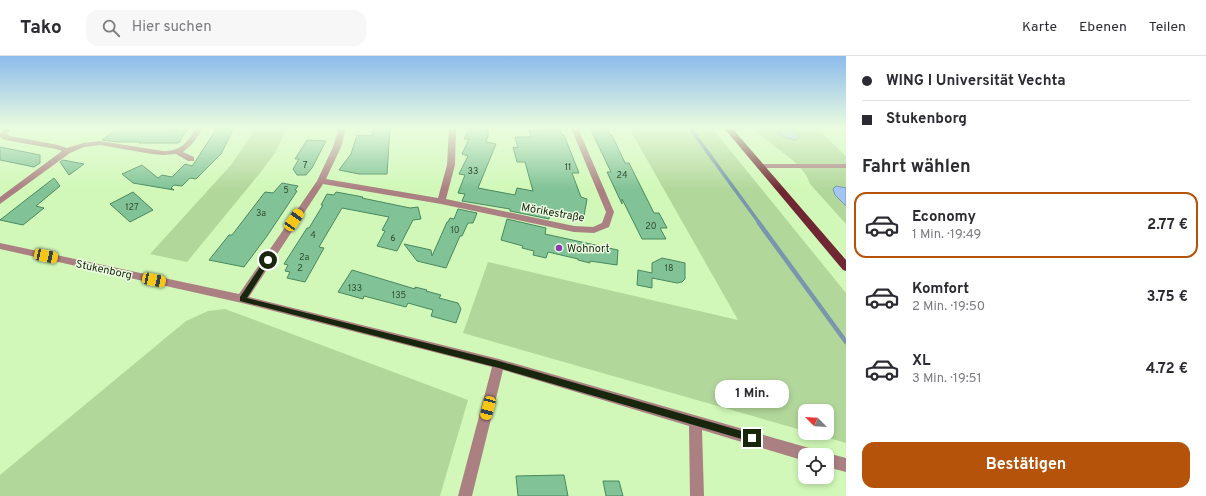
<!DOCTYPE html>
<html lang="de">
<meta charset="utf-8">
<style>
body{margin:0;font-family:Overpass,sans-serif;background:#f7f7f7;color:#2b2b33;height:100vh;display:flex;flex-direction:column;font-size:15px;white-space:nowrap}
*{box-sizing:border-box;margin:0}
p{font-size:13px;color:#7c7c81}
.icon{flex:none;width:22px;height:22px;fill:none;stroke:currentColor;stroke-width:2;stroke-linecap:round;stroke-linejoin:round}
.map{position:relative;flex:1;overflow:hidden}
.side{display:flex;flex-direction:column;background:#fff;width:360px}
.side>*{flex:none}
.hud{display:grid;align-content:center;height:88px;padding:0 16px;background:#fff}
.needle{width:26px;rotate:294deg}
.fabs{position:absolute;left:798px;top:348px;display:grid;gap:8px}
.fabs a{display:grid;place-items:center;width:36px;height:36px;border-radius:8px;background:#fff;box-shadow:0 2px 6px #0003;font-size:20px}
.end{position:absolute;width:18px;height:18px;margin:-9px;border:5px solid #18260e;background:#fff;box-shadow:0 0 0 2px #fff}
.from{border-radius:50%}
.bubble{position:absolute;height:28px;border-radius:12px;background:#fff;box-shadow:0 2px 6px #0003;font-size:13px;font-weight:700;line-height:28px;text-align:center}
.car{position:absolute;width:12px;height:24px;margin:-12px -6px;border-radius:5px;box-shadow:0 0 3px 1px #0007;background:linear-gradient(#f5c518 24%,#345 0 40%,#f5c518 0 76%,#345 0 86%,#f5c518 0)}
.hud b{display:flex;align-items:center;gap:14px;height:38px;font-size:15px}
.hud b+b{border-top:1px solid #e1e1e2}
.hud i{width:10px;height:10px;background:#2b2b33}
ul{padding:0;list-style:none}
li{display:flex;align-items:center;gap:12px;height:66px;margin:0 8px 6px;padding:0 8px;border:2px solid transparent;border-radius:12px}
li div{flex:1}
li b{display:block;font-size:15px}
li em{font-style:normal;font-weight:700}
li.active{border-color:#b45309}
li>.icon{width:36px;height:36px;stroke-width:1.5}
h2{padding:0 16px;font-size:18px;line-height:48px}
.cta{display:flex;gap:8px;margin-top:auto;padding:8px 16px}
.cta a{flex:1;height:46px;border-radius:12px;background:#b45309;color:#fff;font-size:16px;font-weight:700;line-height:46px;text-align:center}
header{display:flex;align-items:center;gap:24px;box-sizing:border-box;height:56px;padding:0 20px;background:#fff;border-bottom:1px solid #e1e1e2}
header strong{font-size:19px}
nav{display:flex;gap:22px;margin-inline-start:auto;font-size:14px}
.search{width:280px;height:36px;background:#f7f7f7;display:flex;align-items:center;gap:10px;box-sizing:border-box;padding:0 14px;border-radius:12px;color:#7c7c81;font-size:15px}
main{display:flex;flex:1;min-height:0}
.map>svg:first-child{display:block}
.green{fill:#b2d79b}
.water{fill:#a2c6f1;stroke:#7996ad}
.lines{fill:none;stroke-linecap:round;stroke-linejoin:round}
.stream-far1{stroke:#7996ad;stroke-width:3.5}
.stream{stroke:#7996ad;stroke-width:4.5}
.building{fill:#81c396;stroke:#48885e}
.minor{fill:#ab8083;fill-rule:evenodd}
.major{fill:#6f2733;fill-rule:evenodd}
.route{fill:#18260e}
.poi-dot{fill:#893bab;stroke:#edfde4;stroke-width:1.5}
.labels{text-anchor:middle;stroke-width:3;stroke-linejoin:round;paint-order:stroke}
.number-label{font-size:9px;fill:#324d30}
.street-label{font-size:11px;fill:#18260e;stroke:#edfde4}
.poi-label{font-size:11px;fill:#18260e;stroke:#edfde4;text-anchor:start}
</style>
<header>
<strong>Tako</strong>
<div class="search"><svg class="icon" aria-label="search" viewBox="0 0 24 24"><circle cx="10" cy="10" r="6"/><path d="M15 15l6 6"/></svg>Hier suchen</div>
<nav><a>Karte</a><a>Ebenen</a><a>Teilen</a></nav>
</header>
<main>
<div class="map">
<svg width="846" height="440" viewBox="0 0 846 440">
<rect width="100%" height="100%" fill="#d1f8b8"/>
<path class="green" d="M254,72H287L275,97L260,117L187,206L150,198L231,109L250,81Z
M629,72H712L846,237V387L812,377H827V355H805V375L463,277L488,206L738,264Z
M753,72H816L846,100V168L810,128C806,108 767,87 753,72Z
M225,253L468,344L440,440H0V419L186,265L208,255Z"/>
<path class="water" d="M773,72C783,72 796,70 799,81L795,84C785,82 780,80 773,72Z
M836,130L846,132V150L835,139L833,133Z"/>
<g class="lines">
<path class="stream-far1" d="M690,72L760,168"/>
<path class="stream" d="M759,167L846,286"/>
</g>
<path class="building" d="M118,72H169L168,74L187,73L179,87H139L140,86H117L102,84Z
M217,72H234L221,98L196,123L190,122L182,130L174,129L171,132L174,134L133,127L122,118L142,109L158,122L162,119L172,121L185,108L192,110L195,106Z
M373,72H390L387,118H359L339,114L351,98L357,79L372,80Z
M470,72H486L485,74H488V80L486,86L496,88L478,132L515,139L517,132L533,135L525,106H517L513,91L518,92L515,81H531L529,75L560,73L562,79H564L579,117H572L581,141L587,143L584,160L551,153L549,163L510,155V153L462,145L465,138L458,137L465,119L459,118L468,100L462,98L469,83H464Z
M590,72H607L610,79H612L625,107H629L654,157H659L667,172H660L666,183H642L622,143V148L607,116H611Z
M307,84L326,85L312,112L306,119H297L293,113L299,103H295Z
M0,91L40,99V107L34,111L0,104Z
M63,104L84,108L69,119L60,106Z
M54,122L60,130L36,150L44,152L23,169L0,164Z
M282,127L298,130L295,134L297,135L267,180L244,211L209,204L229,179H232L265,136L273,137Z
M133,136L153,154L130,166L110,148Z
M336,136L363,141L362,142L410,152L418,151L421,163L413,164L397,195L377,190L385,175L382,174L389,161L342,152L319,191L324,192L305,226L287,222L290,216L285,215L288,209L284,208L307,172H309L323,149H321L327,138L334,139Z
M458,153L477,157L473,167H468L462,180H460L446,212L417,205L404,188L431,194L432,200L447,166H448L450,162L454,163Z
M507,163L546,172L545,178L618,194L617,209L590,205V207L578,204V203L548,196L546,202L533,199L534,195L522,192L523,190L501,184Z
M662,202L685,207V223L682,226L677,227L652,222V232L637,229L638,214L652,217V207Z
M352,214L415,233V231L427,234L426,235L441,239L439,242L458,247L461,253L456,267L431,260L433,254L408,247L406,251L364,240L363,243L338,236Z
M564,419L568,440H518L516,420Z
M603,425H619L623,440H606Z"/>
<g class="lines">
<path class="minor" d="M5,72H13L7,78L10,80L58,89L67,92L83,87L100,85L163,95C181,95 187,87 196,72H203L193,87L183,96L194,101V105H188L176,98L163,99L152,98L100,89L84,91L70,97L0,148V141L62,95L56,93L5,84L0,81V78Z
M339,72H346L341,91L326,123L438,142L447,109L449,72H456L455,109L446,143L574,170L593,171L602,167L606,156L571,72H578L614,156L609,171L594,177L574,176L441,148L323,128L249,241L499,303L809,392L814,394L816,399H805V405L702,374L704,440H690L689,370L503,314L472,440H458L492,311L242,247L0,193V187L239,238L317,125L333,91Z
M758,108H846V112H761L757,110Z
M827,397L846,402V416L827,411V399H823Z"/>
<path class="major" d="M724,72H732L846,204V215L843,214Z"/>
</g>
<linearGradient id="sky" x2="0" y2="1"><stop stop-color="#8cbbec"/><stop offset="0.54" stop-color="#eafcdf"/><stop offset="1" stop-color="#eafcdf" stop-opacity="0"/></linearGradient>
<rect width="846" height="133" fill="url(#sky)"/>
<path class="route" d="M266,202H268L271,204L247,242L499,305L752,378L755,379L756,382L755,385L752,386L499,312L240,245V241Z"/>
<circle class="poi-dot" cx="559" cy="192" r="4"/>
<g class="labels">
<g class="number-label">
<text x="305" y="112">7</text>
<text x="568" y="114">11</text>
<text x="473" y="118">33</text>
<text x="622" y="122">24</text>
<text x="286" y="137">5</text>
<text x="132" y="154">127</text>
<text x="261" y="160">3a</text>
<text x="651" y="173">20</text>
<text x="455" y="177">10</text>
<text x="313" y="182">4</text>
<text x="393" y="185">6</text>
<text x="304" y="204">2a</text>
<text x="300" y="215">2</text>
<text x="669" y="215">18</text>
<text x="355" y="235">133</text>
<text x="399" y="242">135</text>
</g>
<g class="street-label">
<text transform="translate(553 156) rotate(10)" y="4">Mörikestraße</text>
<text transform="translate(104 213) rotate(12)" y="4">Stukenborg</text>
</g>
<g class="poi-label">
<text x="567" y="196">Wohnort</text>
</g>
</g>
</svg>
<div class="fabs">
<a><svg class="needle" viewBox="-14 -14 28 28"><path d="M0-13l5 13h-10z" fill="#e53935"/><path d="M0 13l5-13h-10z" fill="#7c7c81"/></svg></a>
<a><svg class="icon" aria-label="locate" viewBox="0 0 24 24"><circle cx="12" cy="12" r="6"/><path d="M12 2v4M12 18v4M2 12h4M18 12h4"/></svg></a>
</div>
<i class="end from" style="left:268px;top:204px"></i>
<i class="end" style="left:752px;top:382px"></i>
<div class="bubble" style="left:715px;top:324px;width:74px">1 Min.</div>
<i class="car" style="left:294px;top:164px;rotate:34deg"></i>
<i class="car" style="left:46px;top:200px;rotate:102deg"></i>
<i class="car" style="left:154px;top:224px;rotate:102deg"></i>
<i class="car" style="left:488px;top:352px;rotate:195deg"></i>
</div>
<section class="side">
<div class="hud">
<b><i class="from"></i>WING I Universität Vechta</b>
<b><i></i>Stukenborg</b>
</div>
<h2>Fahrt wählen</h2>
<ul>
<li class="active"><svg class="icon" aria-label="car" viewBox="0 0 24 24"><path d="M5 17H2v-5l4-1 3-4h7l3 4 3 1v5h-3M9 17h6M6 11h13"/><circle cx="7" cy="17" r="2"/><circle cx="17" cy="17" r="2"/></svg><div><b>Economy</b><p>1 Min. · 19:49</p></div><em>2.77 €</em></li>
<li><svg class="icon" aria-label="car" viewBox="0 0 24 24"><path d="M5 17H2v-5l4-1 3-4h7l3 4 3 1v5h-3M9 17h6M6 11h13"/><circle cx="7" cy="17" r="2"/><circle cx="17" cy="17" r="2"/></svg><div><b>Komfort</b><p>2 Min. · 19:50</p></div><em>3.75 €</em></li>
<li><svg class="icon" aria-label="car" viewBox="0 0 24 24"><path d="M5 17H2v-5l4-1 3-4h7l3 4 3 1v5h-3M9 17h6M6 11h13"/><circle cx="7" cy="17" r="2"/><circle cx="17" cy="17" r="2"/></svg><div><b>XL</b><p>3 Min. · 19:51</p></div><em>4.72 €</em></li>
</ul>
<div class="cta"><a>Bestätigen</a></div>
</section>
</main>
